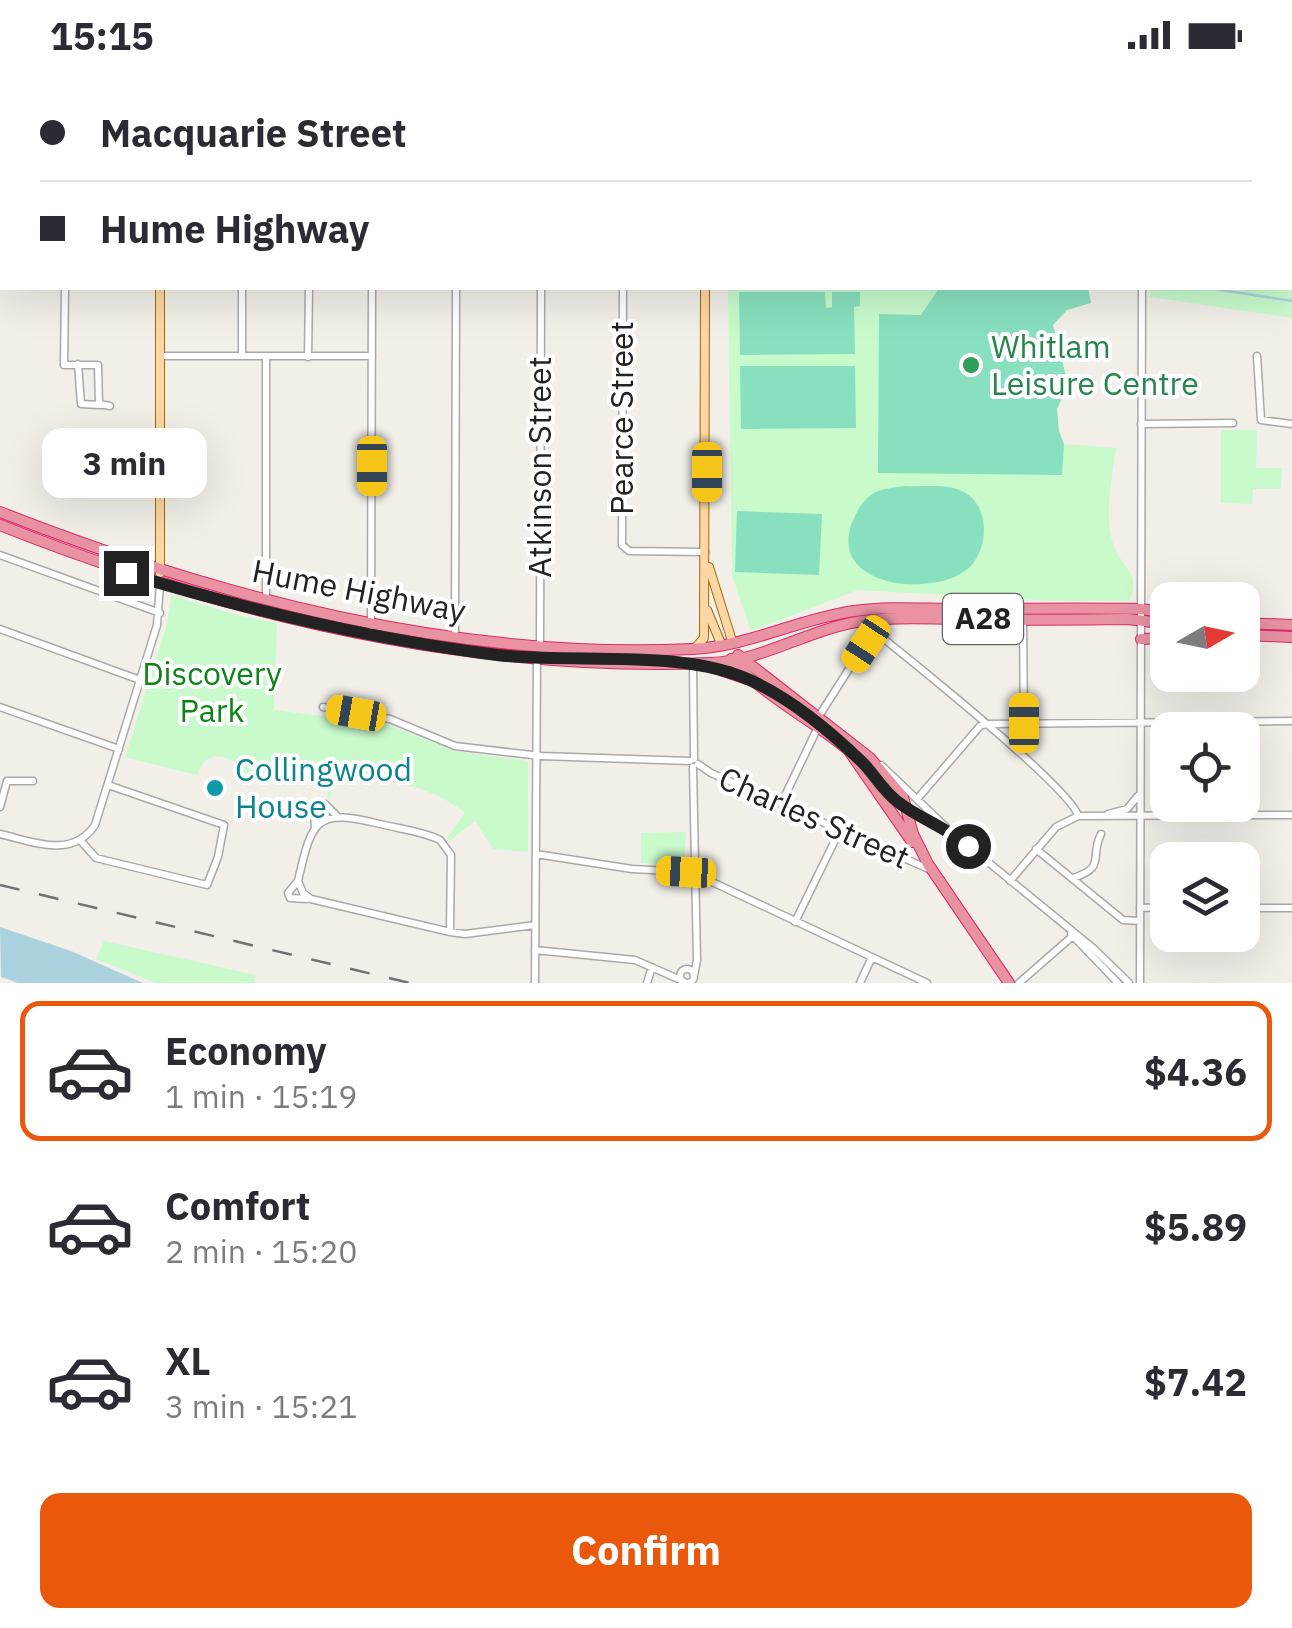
<!DOCTYPE html>
<meta charset="utf-8">
<style>
body{margin:0;font-family:"IBM Plex Sans",sans-serif;background:#f2f2f3;color:#2b2b33;height:100vh;display:flex;flex-direction:column;font-size:38px;white-space:nowrap}
*{box-sizing:border-box;margin:0}
p{font-size:32px;color:#7c7c81}
.icon{flex:none;width:55px;height:55px;fill:none;stroke:currentColor;stroke-width:2;stroke-linecap:round;stroke-linejoin:round}
.map{position:relative;height:913px;overflow:hidden}
.sheet{display:flex;flex-direction:column;background:#fff;flex:1}
.sheet>*{flex:none}
.banner{position:absolute;left:0px;top:0px;width:1292px;height:220px;box-shadow:0 10px 40px #0002;display:grid;align-content:center;height:220px;padding:0 40px;background:#fff}
.needle{width:65px;rotate:81deg}
.tools{position:absolute;left:1150px;top:512px;display:grid;gap:20px}
.tools a{display:grid;place-items:center;width:110px;height:110px;border-radius:20px;background:#fff;box-shadow:0 10px 40px #0002;font-size:50px}
.end{position:absolute;width:45px;height:45px;margin:-22px;border:12px solid #222;background:#fff;box-shadow:0 0 0 5px #fff}
.from{border-radius:50%}
.bubble{position:absolute;height:70px;border-radius:20px;background:#fff;box-shadow:0 10px 40px #0002;font-size:32px;font-weight:700;line-height:70px;text-align:center}
.car{position:absolute;width:30px;height:60px;margin:-30px -15px;border-radius:12px;box-shadow:0 0 8px 2px #0007;background:linear-gradient(#f5c518 24%,#345 0 40%,#f5c518 0 76%,#345 0 86%,#f5c518 0)}
.banner b{display:flex;align-items:center;gap:35px;height:95px;font-size:38px}
.banner b+b{border-top:2px solid #e1e1e2}
.banner i{width:25px;height:25px;background:#2b2b33}
ul{padding:18px 0 0;list-style:none}
li{display:flex;align-items:center;gap:30px;height:140px;margin:0 20px 15px;padding:0 20px;border:5px solid transparent;border-radius:20px}
li div{flex:1}
li b{display:block;font-size:38px}
li em{font-style:normal;font-weight:700}
li.selected{border-color:#ea580c}
li>.icon{width:90px;height:90px;stroke-width:1.5}
.primary-button{display:flex;gap:20px;margin-top:auto;padding:20px 40px}
.primary-button a{flex:1;height:115px;border-radius:20px;background:#ea580c;color:#fff;font-size:40px;font-weight:700;line-height:115px;text-align:center}
.status{display:flex;justify-content:space-between;align-items:center;height:70px;padding:0 50px;background:#fff;direction:ltr}
.status svg{height:28px;fill:currentColor}
.map>svg:first-child{display:block}
.park{fill:#c8facc}
.pitch{fill:#88e0be}
.water{fill:#aad3df}
.lines{fill:none;stroke-linecap:round;stroke-linejoin:round}
.stream{stroke:#aad3df;stroke-width:2.5}
.minor-casing{stroke:#a9a9a9;stroke-width:9}
.major-casing{stroke:#a06b00;stroke-width:10}
.highway-casing{stroke:#dc2a67;stroke-width:12}
.minor{stroke:#fff;stroke-width:6}
.major{stroke:#fcd6a4;stroke-width:8}
.highway{stroke:#e892a2;stroke-width:10}
.rail{stroke:#707070;stroke-width:2.5;stroke-dasharray:20 20;stroke-linecap:butt}
.route{stroke:#222;stroke-width:12}
.leisure-dot{fill:#2e9e5b;stroke:#fff;stroke-width:4}
.culture-dot{fill:#0f9aa8;stroke:#fff;stroke-width:4}
.labels{text-anchor:middle;stroke-width:8;stroke-linejoin:round;paint-order:stroke}
.shield{fill:#fff;stroke:#646464;stroke-width:2.5}
.shield-label{font-size:30px;font-weight:bold;fill:#222}
.leisure-label{font-size:32px;fill:#27864d;stroke:#fff;text-anchor:start}
.street-label{font-size:32px;fill:#222;stroke:#fff}
.park-label{font-size:32px;fill:#0c8416;stroke:#fff}
.culture-label{font-size:32px;fill:#0d838f;stroke:#fff;text-anchor:start}
</style>
<div class="status"><b>15:15</b><svg viewBox="0 0 49 12"><path d="M0 12V9h3v3zM5 12V6h3v6zM10 12V3h3v9zM15 12V0h3v12zM26 1h20v11H26zM47 4h2v5h-2z"/></svg></div>
<div class="map">
<svg width="1292" height="913" viewBox="0 0 1292 913">
<rect width="100%" height="100%" fill="#f2efe9"/>
<path class="park" d="M1290,170L1292,248L1150,227V218H1290Z
M728,218H939L921,245L879,244L1062,404L1064,374L1116,378C1112,407 1104,446 1113,474C1120,497 1143,502 1129,531H1052L858,520L751,561L732,505Z
M1221,360H1257L1256,398H1282L1281,419H1253L1252,434L1221,433Z
M172,525L233,544L277,553L274,640L389,655L454,681L528,691V782L493,779L475,751L450,771L447,768L465,743C431,714 379,709 337,699L329,731L323,696C295,689 271,699 244,710L238,694C220,682 205,683 197,705L125,687L166,557Z
M686,762L684,795L641,793V763Z
M104,871L256,905L254,913H156L96,889Z"/>
<path class="pitch" d="M939,218H1088L1091,233L1067,240L1053,255L1068,314L1057,339L1059,361L1064,374L1062,405L878,403L879,244L921,245Z
M739,222H825L826,238L832,237V222H860V236L854,237L855,284L740,285Z
M740,296H855L856,358L741,359Z
M904,416C920,417 942,414 957,419C992,430 991,482 965,501C952,510 937,513 922,514C880,517 830,496 855,446C860,436 864,429 874,423C883,418 894,418 904,416Z
M737,441L822,444L819,505L735,502Z"/>
<path class="water" d="M0,857L71,881L143,913H18L1,907Z"/>
<g class="lines">
<path class="stream" d="M686,0L687,2
M1209,218L1292,231"/>
<g class="minor-casing">
<path id="minor" d="M309,0V2
M372,0V2
M937,0L944,2
M61,2L62,0
M987,2L988,0
M1064,2V0
M1142,2V0
M1240,2L1241,0
M1290,34L1292,35
M1290,121H1292
M0,136H2
M65,218L64,295H98L99,334L110,336
M242,218V286
M623,218L622,475L629,481L705,482
M161,286H372
M1257,286L1261,350L1292,354
M266,287V530
M308,287L309,218
M78,294L81,334L100,335
M1141,354L1233,353
M0,485L160,543
M1023,550L1024,653
M371,556L372,218
M0,559L140,610
M455,566L456,218
M540,576L541,218
M693,594L694,689
M0,637L119,679
M323,637L390,649L455,676L541,686L690,691
M819,646L870,566L878,564C910,590 1072,719 1078,746
M698,694L711,703L931,800
M881,695L949,760L1093,878L1129,913
M693,697L697,890L694,906
M918,728L980,656L986,654L1292,651
M781,734L818,657
M0,737L7,711H33
M907,738L944,757
M1108,744L1127,739L1138,726
M315,758L314,736L318,734H325L336,745
M0,764C34,772 72,789 95,755L157,555L160,514
M81,771L96,788L207,815L218,787L224,755L108,715
M1036,779L1123,850L1140,851
M536,784L632,799L691,802L927,913
M1073,808C1107,797 1089,788 1101,764
M298,811L288,823L290,828L307,829
M1010,811L1056,757L1078,746L1292,745
M1140,838L1168,837
M1242,838H1292
M795,852L840,760
M450,862L451,785L440,770C422,761 400,759 380,754C316,738 312,749 298,811L303,823L311,829L450,862L465,864L535,855
M1071,864L1118,913
M535,880L635,890L683,911
M680 906a7 7 0 1 1 14 0a7 7 0 1 1-14 0Z
M535,913L537,588
M647,913L652,897
M860,913L872,887
M1019,913L1075,864
M1140,913L1142,218"/>
</g>
<g class="major-casing">
<path id="major" d="M698,0V2
M713,0V2
M160,2V0
M709,497L733,574
M160,503V218
M707,540L722,576
M695,578L704,568L705,218"/>
</g>
<g class="highway-casing">
<path id="highway" d="M0,442C219,528 454,590 692,579C750,576 798,549 854,541C889,536 924,539 959,539C1020,539 1081,538 1141,539L1168,543
M0,455C224,544 467,602 710,593C764,591 810,558 863,551C895,546 929,549 961,549C1017,550 1073,550 1128,549L1168,554
M1242,553L1292,555
M1242,565L1292,567
M1141,569L1168,568
M738,585L870,688L903,727L913,764L929,796
M731,589C765,627 813,650 852,683
M706,595L747,609
M847,678L912,772
M874,706L890,726L907,738
M928,794L1009,913"/>
</g>
<use href="#minor" class="minor"/>
<use href="#major" class="major"/>
<use href="#highway" class="highway"/>
<path class="rail" d="M0,815L410,913"/>
</g>
<g class="lines">
<path class="route" d="M126,503C247,540 371,569 497,585C576,594 683,578 752,611C791,629 832,663 862,692C875,705 883,721 898,732C920,749 946,757 968,776"/>
</g>
<circle class="leisure-dot" cx="971" cy="295" r="10"/>
<circle class="culture-dot" cx="215" cy="718" r="10"/>
<g class="labels">
<rect class="shield" x="943" y="524" width="80" height="50" rx="8"/>
<g class="shield-label">
<text x="983" y="559">A28</text>
</g>
<g class="leisure-label">
<text x="991" y="288">Whitlam<tspan x="991" dy="37">Leisure Centre</tspan></text>
</g>
<g class="street-label">
<text transform="translate(622 348) rotate(-90)" y="11">Pearce Street</text>
<text transform="translate(540 397) rotate(-90)" y="11">Atkinson Street</text>
<text transform="translate(359 521) rotate(11)" y="11">Hume Highway</text>
<text transform="translate(814 748) rotate(24)" y="11">Charles Street</text>
</g>
<g class="park-label">
<text x="212" y="615">Discovery<tspan x="212" dy="37">Park</tspan></text>
</g>
<g class="culture-label">
<text x="235" y="711">Collingwood<tspan x="235" dy="37">House</tspan></text>
</g>
</g>
</svg>
<div class="tools">
<a><svg class="needle" viewBox="-14 -14 28 28"><path d="M0-13l5 13h-10z" fill="#e53935"/><path d="M0 13l5-13h-10z" fill="#7c7c81"/></svg></a>
<a><svg class="icon" aria-label="locate" viewBox="0 0 24 24"><circle cx="12" cy="12" r="6"/><path d="M12 2v4M12 18v4M2 12h4M18 12h4"/></svg></a>
<a><svg class="icon" aria-label="layers" viewBox="0 0 24 24"><path d="M12 4l9 5-9 5-9-5zM3 14l9 5 9-5"/></svg></a>
</div>
<i class="end from" style="left:968px;top:776px"></i>
<i class="end" style="left:126px;top:503px"></i>
<div class="bubble" style="left:42px;top:358px;width:165px">3 min</div>
<i class="car" style="left:372px;top:396px;rotate:180deg"></i>
<i class="car" style="left:707px;top:402px;rotate:180deg"></i>
<i class="car" style="left:866px;top:574px;rotate:213deg"></i>
<i class="car" style="left:356px;top:643px;rotate:280deg"></i>
<i class="car" style="left:1024px;top:653px;rotate:0deg"></i>
<i class="car" style="left:686px;top:802px;rotate:273deg"></i>
<div class="banner">
<b><i class="from"></i>Macquarie Street</b>
<b><i></i>Hume Highway</b>
</div>
</div>
<section class="sheet">
<ul>
<li class="selected"><svg class="icon" aria-label="car" viewBox="0 0 24 24"><path d="M5 17H2v-5l4-1 3-4h7l3 4 3 1v5h-3M9 17h6M6 11h13"/><circle cx="7" cy="17" r="2"/><circle cx="17" cy="17" r="2"/></svg><div><b>Economy</b><p>1 min · 15:19</p></div><em>$4.36</em></li>
<li><svg class="icon" aria-label="car" viewBox="0 0 24 24"><path d="M5 17H2v-5l4-1 3-4h7l3 4 3 1v5h-3M9 17h6M6 11h13"/><circle cx="7" cy="17" r="2"/><circle cx="17" cy="17" r="2"/></svg><div><b>Comfort</b><p>2 min · 15:20</p></div><em>$5.89</em></li>
<li><svg class="icon" aria-label="car" viewBox="0 0 24 24"><path d="M5 17H2v-5l4-1 3-4h7l3 4 3 1v5h-3M9 17h6M6 11h13"/><circle cx="7" cy="17" r="2"/><circle cx="17" cy="17" r="2"/></svg><div><b>XL</b><p>3 min · 15:21</p></div><em>$7.42</em></li>
</ul>
<div class="primary-button"><a>Confirm</a></div>
</section>
